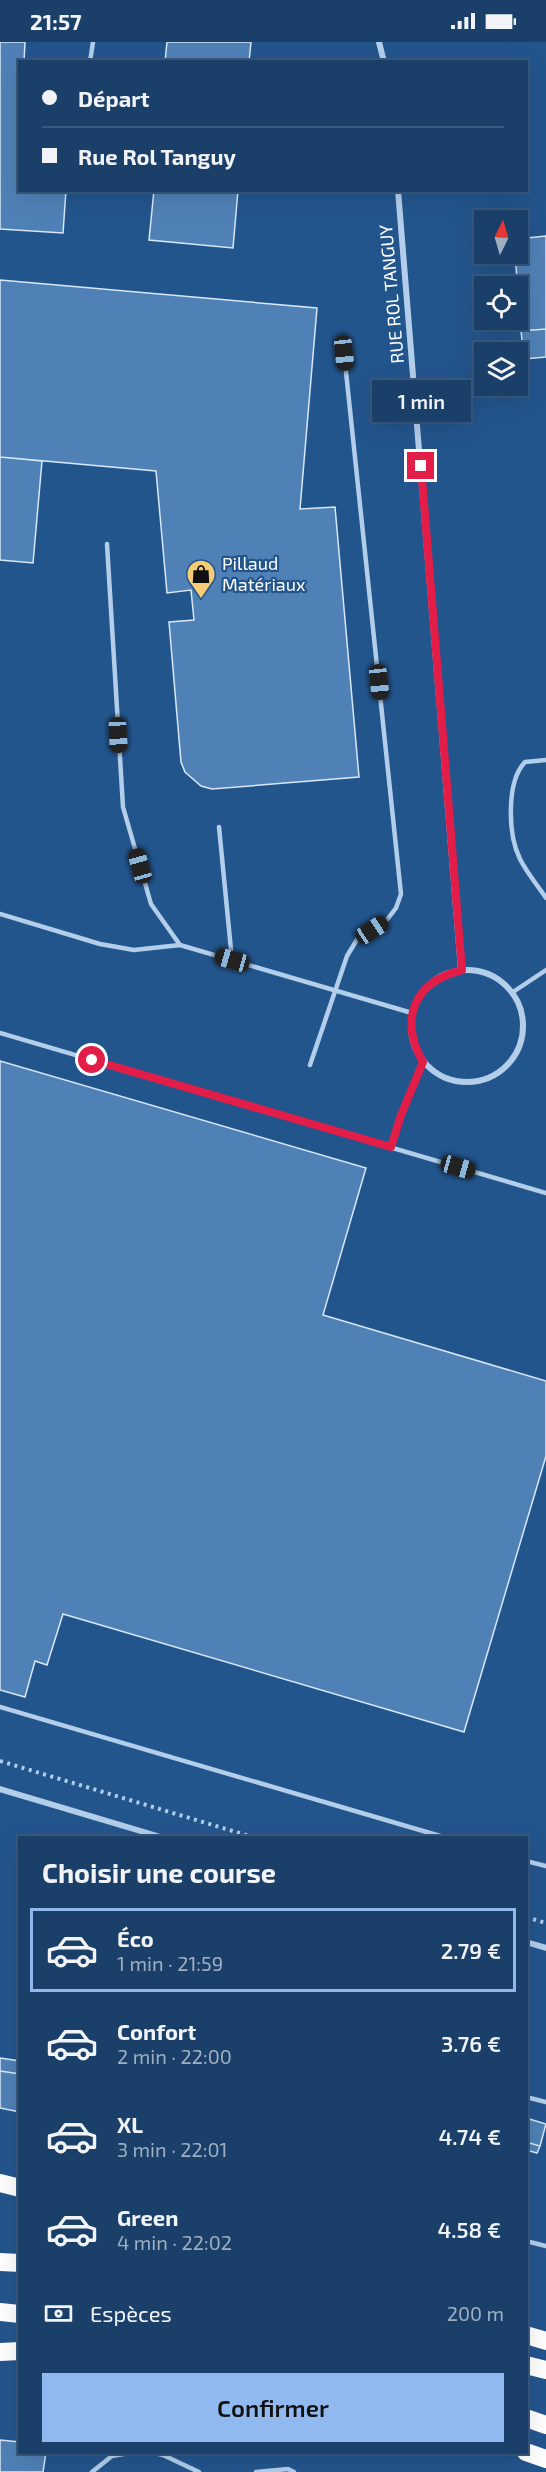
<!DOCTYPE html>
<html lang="fr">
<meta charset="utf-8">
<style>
body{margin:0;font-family:"Exo 2",sans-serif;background:#234770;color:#f1f3f6;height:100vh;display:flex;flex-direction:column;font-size:22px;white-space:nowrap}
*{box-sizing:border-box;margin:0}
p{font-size:20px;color:#9fafc1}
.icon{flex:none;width:33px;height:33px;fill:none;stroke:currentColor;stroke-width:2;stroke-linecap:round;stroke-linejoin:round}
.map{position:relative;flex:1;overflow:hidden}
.panel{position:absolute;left:18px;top:1794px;width:510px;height:618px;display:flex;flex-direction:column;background:#1a406a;border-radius:0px;box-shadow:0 6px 24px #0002,0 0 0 2px #38597e}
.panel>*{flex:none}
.hud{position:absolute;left:18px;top:18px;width:510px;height:132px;border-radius:0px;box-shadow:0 6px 24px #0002,0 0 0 2px #38597e;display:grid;align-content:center;height:132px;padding:0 24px;background:#1a406a}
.needle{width:39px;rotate:5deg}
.buttons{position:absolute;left:474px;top:168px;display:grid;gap:12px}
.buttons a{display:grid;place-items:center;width:54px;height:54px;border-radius:0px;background:#1a406a;box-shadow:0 6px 24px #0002,0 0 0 2px #38597e;font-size:30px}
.end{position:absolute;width:27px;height:27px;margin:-14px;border:8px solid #e11d48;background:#fff;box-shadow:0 0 0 3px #fff}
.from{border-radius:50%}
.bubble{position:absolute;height:42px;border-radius:0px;background:#1a406a;box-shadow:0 6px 24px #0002,0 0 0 2px #38597e;font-size:20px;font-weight:600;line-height:42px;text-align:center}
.car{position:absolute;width:18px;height:36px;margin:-18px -9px;border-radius:8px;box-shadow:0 0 4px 2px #0007;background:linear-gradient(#222 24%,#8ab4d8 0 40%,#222 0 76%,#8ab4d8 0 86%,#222 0)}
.hud b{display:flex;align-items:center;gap:21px;height:57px;font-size:22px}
.hud b+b{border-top:2px solid #38597e}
.hud i{width:15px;height:15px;background:#f1f3f6}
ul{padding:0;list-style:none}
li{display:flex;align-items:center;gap:18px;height:84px;margin:0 12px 9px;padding:0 12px;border:3px solid transparent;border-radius:0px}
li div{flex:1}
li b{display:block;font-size:22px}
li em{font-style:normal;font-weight:600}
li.current{border-color:#90b9f0}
li>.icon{width:54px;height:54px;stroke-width:1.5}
h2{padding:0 24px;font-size:27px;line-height:72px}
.pay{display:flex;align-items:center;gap:15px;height:66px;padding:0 24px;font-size:22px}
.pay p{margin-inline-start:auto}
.action{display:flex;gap:12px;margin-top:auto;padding:12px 24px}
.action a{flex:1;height:69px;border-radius:0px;background:#90b9f0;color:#111;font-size:24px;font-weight:600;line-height:69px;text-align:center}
.status{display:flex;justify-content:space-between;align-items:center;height:42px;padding:0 30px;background:#1a406a;direction:ltr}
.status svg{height:16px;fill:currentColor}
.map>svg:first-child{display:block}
.building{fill:#5081b6;stroke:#d7e7f8;stroke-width:1.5}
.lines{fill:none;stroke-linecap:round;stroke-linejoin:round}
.path{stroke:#b2ceeb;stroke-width:4;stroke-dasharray:3 4.5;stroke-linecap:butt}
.lane{stroke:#b2ceeb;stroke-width:4.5}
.street{stroke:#b2ceeb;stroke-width:6}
.highway{stroke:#fff;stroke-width:18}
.route{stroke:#e11d48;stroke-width:8}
.labels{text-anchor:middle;stroke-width:4.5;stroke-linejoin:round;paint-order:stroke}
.street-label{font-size:18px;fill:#fff;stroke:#23558d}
.poi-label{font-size:18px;fill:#fff;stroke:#23558d;text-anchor:start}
</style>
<div class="status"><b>21:57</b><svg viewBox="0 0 49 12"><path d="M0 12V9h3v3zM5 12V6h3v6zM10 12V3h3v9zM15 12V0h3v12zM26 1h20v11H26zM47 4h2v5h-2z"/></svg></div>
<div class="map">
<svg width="546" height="2430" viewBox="0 0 546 2430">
<rect width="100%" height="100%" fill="#23558d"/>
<path class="building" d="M0,0H25L24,20H20V148H66L63,191L0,187Z
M167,0H251L249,20H165Z
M154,148H238L233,206L149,198Z
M546,194V287L521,289L515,212H518V197Z
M0,238L317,266L300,467L335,465L359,735L212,747L201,744L185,730L181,720L169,580L194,578L191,548L167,551L156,429L0,415Z
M546,287V315L524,317L521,289Z
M0,415L42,419L33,521L0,518Z
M0,1019L366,1126L323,1273L546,1339V1414L464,1690L63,1572L47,1623L35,1619L25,1655L0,1648Z
M0,2016L20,2019V2032L0,2029Z
M0,2029L20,2032V2070L0,2066Z
M526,2076L546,2082L540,2104L526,2100Z
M526,2100L540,2104L537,2111L526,2108Z
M0,2398L20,2400V2410H46L43,2430H0Z"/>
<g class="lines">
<path class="path" d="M0,1719L256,1796
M526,1875L546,1881"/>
<path class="lane" d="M90,20L93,0
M107,502L123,765L151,862L180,903
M546,718L525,720C506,740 508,793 520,817C527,831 538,844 546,856
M219,785L232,918
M0,872L100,902L134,908L180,903L412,971
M513,950L546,928
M0,991L546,1151
M310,1023L347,914L358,896L386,879L396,866L401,852L344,311
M391,1105L401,1073L423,1020
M0,1665L447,1796
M526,1819L546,1824
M526,2055L546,2060
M526,2199L546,2204
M151,2410L163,2413L199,2430
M92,2430L112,2414L135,2410
M256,2430L288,2427L294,2430"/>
<path class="street" d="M379,0L384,20
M398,148L461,928
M411 984a56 56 0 1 1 112 0a56 56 0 1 1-112 0Z
M0,1747L164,1796
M526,1900L546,1906"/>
<path class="highway" d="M0,2141L20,2146
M0,2220L20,2221
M0,2270L20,2272
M526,2293L546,2299
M0,2310L20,2309
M526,2323L546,2328
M526,2376L546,2383
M526,2410L546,2417"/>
</g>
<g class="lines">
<path class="route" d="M92,1018L391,1105L401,1073L423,1020C399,978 413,940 462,928L421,424"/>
</g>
<defs>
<g id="shop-pin" transform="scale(1.5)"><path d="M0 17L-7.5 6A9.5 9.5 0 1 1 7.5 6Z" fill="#f6cc75" stroke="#23558d"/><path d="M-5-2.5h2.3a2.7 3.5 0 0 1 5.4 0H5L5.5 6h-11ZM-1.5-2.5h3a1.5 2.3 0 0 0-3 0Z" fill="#111"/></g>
</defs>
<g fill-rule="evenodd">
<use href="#shop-pin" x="201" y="532"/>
</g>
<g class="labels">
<g class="street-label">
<text transform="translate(392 252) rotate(-95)" y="6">RUE ROL TANGUY</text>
</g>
<g class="poi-label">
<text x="222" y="528">Pillaud<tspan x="222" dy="21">Matériaux</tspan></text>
</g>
</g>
</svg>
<div class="buttons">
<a><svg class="needle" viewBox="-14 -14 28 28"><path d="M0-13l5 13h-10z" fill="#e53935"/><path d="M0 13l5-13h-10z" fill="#9fafc1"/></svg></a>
<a><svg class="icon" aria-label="locate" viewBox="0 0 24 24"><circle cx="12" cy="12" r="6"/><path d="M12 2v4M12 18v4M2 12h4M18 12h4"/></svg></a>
<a><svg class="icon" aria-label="layers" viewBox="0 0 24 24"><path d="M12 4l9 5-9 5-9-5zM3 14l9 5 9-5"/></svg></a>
</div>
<i class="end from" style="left:92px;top:1018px"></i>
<i class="end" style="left:421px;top:424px"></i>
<div class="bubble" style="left:372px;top:338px;width:99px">1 min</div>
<i class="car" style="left:344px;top:311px;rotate:174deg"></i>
<i class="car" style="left:379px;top:640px;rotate:174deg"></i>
<i class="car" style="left:118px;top:693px;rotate:177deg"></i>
<i class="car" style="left:140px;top:824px;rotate:344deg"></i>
<i class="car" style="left:372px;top:888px;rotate:57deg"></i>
<i class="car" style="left:232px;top:918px;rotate:286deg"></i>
<i class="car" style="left:458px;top:1125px;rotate:106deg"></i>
<div class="hud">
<b><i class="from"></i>Départ</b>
<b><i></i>Rue Rol Tanguy</b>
</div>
<section class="panel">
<h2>Choisir une course</h2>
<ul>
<li class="current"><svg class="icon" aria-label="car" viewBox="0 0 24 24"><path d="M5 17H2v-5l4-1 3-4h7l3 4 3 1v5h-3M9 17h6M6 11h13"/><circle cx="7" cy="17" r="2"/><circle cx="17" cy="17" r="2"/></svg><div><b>Éco</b><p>1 min · 21:59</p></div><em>2.79 €</em></li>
<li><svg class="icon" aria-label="car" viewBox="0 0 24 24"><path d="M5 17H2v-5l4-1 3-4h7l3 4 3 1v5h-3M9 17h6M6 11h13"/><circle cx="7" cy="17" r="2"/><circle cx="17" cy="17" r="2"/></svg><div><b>Confort</b><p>2 min · 22:00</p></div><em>3.76 €</em></li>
<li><svg class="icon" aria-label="car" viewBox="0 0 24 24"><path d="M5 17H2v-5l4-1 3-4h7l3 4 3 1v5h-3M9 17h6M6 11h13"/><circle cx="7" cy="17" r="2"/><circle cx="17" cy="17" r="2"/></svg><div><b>XL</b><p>3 min · 22:01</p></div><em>4.74 €</em></li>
<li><svg class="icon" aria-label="car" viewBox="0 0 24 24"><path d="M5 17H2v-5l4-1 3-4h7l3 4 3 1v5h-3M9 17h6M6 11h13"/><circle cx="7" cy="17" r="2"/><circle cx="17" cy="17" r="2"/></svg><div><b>Green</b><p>4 min · 22:02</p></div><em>4.58 €</em></li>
</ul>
<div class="pay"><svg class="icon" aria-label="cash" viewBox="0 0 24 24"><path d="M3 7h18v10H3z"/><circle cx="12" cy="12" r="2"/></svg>Espèces<p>200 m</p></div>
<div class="action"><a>Confirmer</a></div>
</section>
</div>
